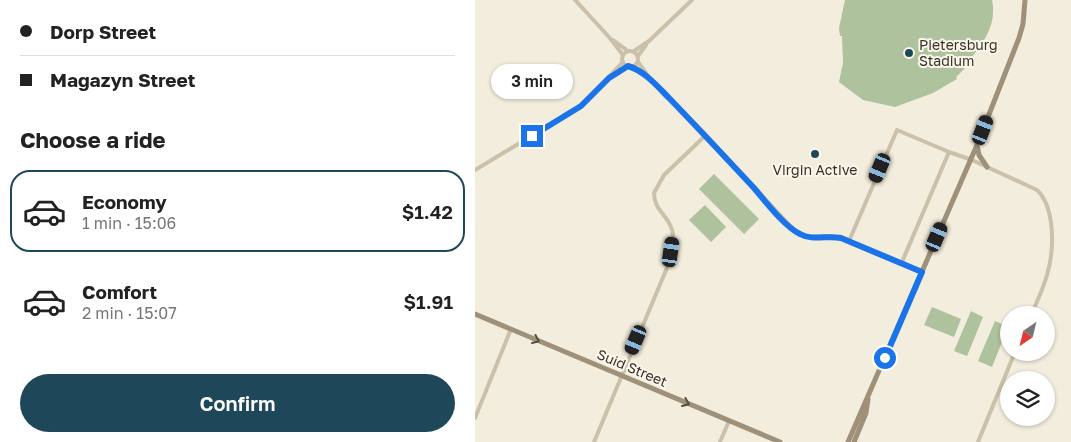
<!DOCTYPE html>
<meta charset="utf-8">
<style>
body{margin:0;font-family:"Golos Text",sans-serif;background:#f6f6f6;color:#222;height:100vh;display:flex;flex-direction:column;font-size:19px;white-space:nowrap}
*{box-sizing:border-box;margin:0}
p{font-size:16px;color:#767676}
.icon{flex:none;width:28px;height:28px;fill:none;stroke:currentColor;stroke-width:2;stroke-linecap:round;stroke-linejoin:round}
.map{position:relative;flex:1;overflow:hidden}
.drawer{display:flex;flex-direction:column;background:#fff;width:475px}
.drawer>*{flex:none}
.banner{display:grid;align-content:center;height:110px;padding:0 20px;background:#fff}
.needle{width:32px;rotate:215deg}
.fabs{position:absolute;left:525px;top:306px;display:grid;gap:10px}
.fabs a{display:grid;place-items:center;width:55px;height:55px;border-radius:50%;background:#fff;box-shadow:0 1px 4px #0004;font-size:25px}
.end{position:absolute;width:22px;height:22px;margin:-11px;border:6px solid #1a73e8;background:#fff;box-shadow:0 0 0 2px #fff}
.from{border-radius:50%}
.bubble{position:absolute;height:35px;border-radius:18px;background:#fff;box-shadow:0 1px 4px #0004;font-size:16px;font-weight:600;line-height:35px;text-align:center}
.car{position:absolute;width:15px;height:30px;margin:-15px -8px;border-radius:6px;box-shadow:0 0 4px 1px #0007;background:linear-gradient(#222 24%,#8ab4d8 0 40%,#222 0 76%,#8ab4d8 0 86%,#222 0)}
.banner b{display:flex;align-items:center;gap:18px;height:48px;font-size:19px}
.banner b+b{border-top:1px solid #e0e0e0}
.banner i{width:12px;height:12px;background:#222}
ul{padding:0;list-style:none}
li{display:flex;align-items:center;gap:15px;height:82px;margin:0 10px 8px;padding:0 10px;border:2px solid transparent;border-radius:20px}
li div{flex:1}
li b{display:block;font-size:19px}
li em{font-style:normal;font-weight:600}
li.on{border-color:#1e485a}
li>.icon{width:45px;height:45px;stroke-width:1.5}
h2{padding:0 20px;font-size:22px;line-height:60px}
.cta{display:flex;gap:10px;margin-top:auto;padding:10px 20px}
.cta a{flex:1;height:58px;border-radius:30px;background:#1e485a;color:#fff;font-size:20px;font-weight:600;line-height:58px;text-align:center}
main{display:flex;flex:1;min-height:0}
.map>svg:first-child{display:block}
.green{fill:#adc29d}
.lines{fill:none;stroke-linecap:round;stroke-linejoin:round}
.street{stroke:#cbc0a9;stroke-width:4}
.secondary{stroke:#9f907a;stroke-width:5}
.oneway{stroke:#574e41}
.route{stroke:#1a73e8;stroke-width:6}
.poi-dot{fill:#1e485a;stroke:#faf6ea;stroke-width:2}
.labels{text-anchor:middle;stroke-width:4;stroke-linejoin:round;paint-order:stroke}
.poi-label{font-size:14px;fill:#383129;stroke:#faf6ea;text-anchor:start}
.street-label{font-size:14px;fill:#383129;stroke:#faf6ea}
</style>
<main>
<section class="drawer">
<div class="banner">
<b><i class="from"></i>Dorp Street</b>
<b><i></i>Magazyn Street</b>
</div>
<h2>Choose a ride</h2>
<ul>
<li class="on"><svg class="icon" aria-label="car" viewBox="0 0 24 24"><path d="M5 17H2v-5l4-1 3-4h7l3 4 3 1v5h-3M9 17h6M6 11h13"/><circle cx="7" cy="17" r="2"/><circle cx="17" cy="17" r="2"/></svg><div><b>Economy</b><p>1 min · 15:06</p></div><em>$1.42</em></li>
<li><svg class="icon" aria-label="car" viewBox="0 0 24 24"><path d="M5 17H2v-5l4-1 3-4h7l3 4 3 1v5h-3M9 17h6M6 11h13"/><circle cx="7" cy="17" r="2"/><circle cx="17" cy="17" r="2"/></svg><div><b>Comfort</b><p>2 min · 15:07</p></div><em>$1.91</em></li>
</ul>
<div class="cta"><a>Confirm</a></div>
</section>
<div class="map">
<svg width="596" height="442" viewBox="0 0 596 442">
<rect width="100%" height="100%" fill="#f3eddd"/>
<path class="green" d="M370,0H517C522,23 510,41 496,58L499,61L494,64L495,66L493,65L481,77L482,79L458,93L420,107L388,100L364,82L368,63L367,36H365L364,28Z
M239,174L284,219L269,234L224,189Z
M230,205L251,227L236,242L214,220Z
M457,307L486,319L479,337L449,325Z
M496,311L508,317L492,356L479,351Z
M520,321L533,327L517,367L503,361Z"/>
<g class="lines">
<path class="street" d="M100,0L134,37L148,55
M138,40L153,51
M147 59a8 8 0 1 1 16 0a8 8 0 1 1-16 0Z
M159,51L174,41L217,0
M163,56L171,45
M163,62L176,80L231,135L319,230L331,237L354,236L366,238L447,272
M157,67L172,77
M139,75L153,66
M0,170L106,106L148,62
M374,241L422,130L474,152L497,160L562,190C581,208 579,252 572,275C568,289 562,302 556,315
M427,262L474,152
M0,418L36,329
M119,442L194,263C196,252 201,238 196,227C191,214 179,209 179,193L189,175L231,135
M245,442L254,421
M503,442L540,352"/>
<path class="secondary" d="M502,145L504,155L512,167
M0,314L305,442
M373,442L502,145L544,38L548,24L550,0
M379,442L391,413L393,399"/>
</g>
<defs><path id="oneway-chevron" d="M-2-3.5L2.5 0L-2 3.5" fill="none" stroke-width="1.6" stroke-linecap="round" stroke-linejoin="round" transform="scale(1.25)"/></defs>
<g class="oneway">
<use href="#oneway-chevron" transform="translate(61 340) rotate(23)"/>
<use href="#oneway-chevron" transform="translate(211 403) rotate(23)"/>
</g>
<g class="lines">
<path class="route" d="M57,136L106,106L134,78L153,66C170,71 183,87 195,99C223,128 251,158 279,188C290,201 310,227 325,234C337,241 353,235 366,238L447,272L410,358"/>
</g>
<g class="poi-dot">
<circle cx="434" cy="53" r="5"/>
<circle cx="340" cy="154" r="5"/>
</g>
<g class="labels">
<g class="poi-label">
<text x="444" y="50">Pietersburg<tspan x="444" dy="16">Stadium</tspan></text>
<text x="340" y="175" text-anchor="middle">Virgin Active</text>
</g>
<g class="street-label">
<text transform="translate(157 368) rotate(23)" y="5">Suid Street</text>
</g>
</g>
</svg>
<div class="fabs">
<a><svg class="needle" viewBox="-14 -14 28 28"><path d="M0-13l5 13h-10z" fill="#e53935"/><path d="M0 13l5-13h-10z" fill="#767676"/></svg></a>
<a><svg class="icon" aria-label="layers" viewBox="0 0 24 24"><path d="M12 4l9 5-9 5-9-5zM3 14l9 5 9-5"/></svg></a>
</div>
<i class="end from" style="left:410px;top:358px"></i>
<i class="end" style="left:57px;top:136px"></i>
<div class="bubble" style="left:16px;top:64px;width:82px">3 min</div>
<i class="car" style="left:508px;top:130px;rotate:21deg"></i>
<i class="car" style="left:405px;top:168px;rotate:203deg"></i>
<i class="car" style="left:462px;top:237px;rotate:23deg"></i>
<i class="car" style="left:196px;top:252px;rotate:8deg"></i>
<i class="car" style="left:161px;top:340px;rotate:203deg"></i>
</div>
</main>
